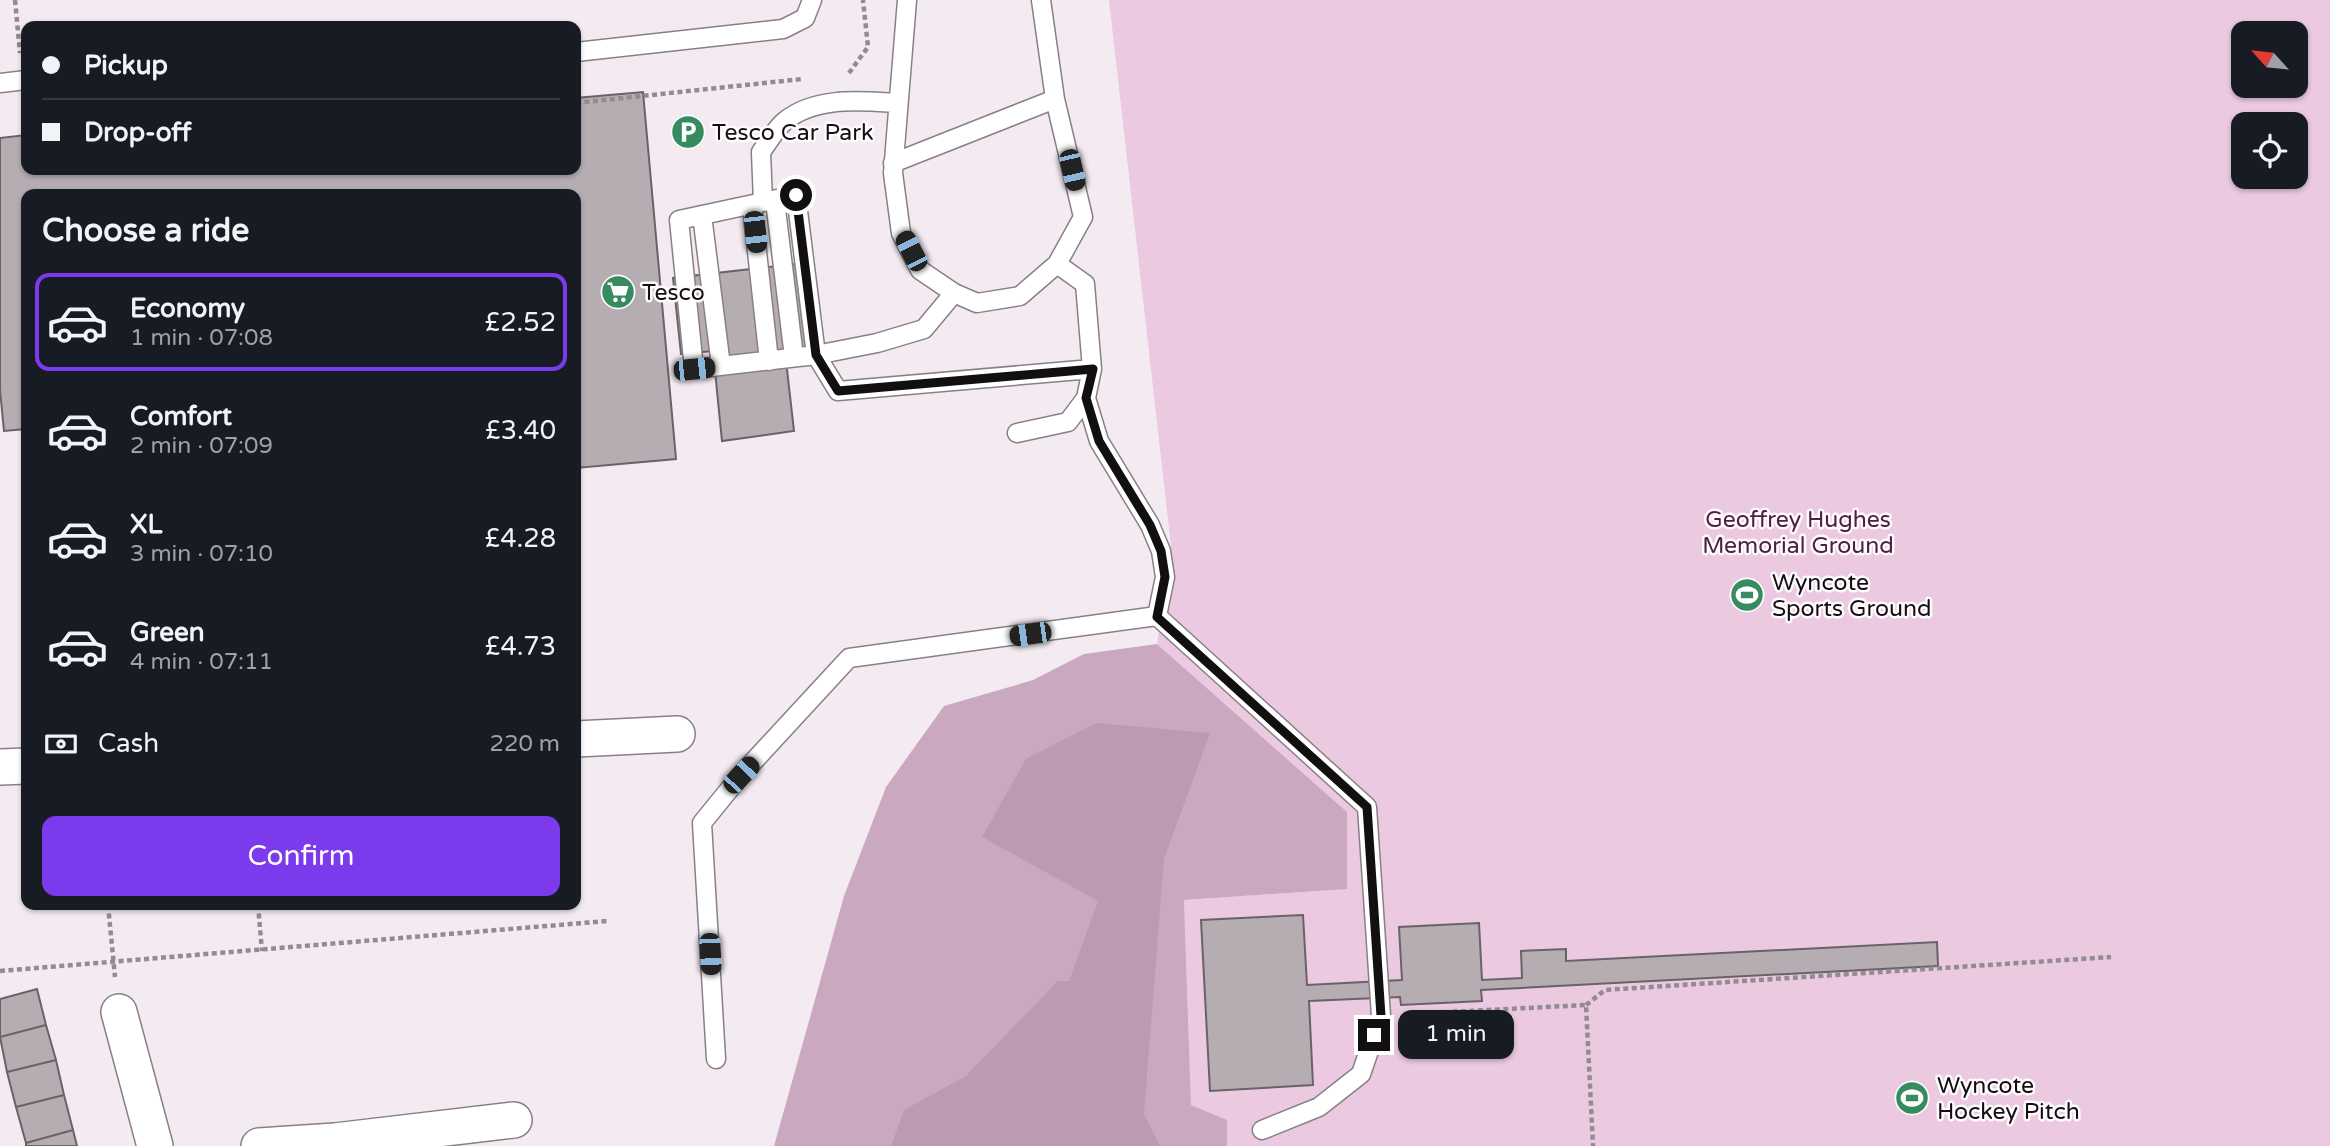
<!DOCTYPE html>
<meta charset="utf-8">
<style>
body{margin:0;font-family:"Varela Round",sans-serif;background:#242831;color:#f1f3f6;height:100vh;display:flex;flex-direction:column;font-size:26px;white-space:nowrap}
*{box-sizing:border-box;margin:0}
p{font-size:23px;color:#9ea1a6}
.icon{flex:none;width:38px;height:38px;fill:none;stroke:currentColor;stroke-width:2;stroke-linecap:round;stroke-linejoin:round}
.map{position:relative;flex:1;overflow:hidden}
.sheet{position:absolute;left:21px;top:189px;width:560px;height:721px;display:flex;flex-direction:column;background:#171b24;border-radius:14px;box-shadow:0 2px 5px #0004}
.sheet>*{flex:none}
.top-card{position:absolute;left:21px;top:21px;width:560px;height:154px;border-radius:14px;box-shadow:0 2px 5px #0004;display:grid;align-content:center;height:154px;padding:0 21px;background:#171b24}
.needle{width:46px;rotate:297deg}
.buttons{position:absolute;left:2231px;top:21px;display:grid;gap:14px}
.buttons a{display:grid;place-items:center;width:77px;height:77px;border-radius:14px;background:#171b24;box-shadow:0 2px 5px #0004;font-size:35px}
.end{position:absolute;width:32px;height:32px;margin:-16px;border:9px solid #120f11;background:#fff;box-shadow:0 0 0 4px #fff}
.from{border-radius:50%}
.bubble{position:absolute;height:49px;border-radius:14px;background:#171b24;box-shadow:0 2px 5px #0004;font-size:23px;font-weight:600;line-height:49px;text-align:center}
.car{position:absolute;width:21px;height:42px;margin:-21px -10px;border-radius:9px;box-shadow:0 0 5px 2px #0007;background:linear-gradient(#222 24%,#8ab4d8 0 40%,#222 0 76%,#8ab4d8 0 86%,#222 0)}
.top-card b{display:flex;align-items:center;gap:24px;height:66px;font-size:26px}
.top-card b+b{border-top:2px solid #363941}
.top-card i{width:18px;height:18px;background:#f1f3f6}
ul{padding:0;list-style:none}
li{display:flex;align-items:center;gap:21px;height:98px;margin:0 14px 10px;padding:0 7px;border:4px solid transparent;border-radius:14px}
li div{flex:1}
li b{display:block;font-size:26px}
li em{font-style:normal;font-weight:600}
li.on{border-color:#7c3aed}
li>.icon{width:63px;height:63px;stroke-width:1.5}
h2{padding:0 21px;font-size:32px;line-height:84px}
.pay{display:flex;align-items:center;gap:18px;height:77px;padding:0 21px;font-size:26px}
.pay p{margin-inline-start:auto}
.action{display:flex;gap:14px;margin-top:auto;padding:14px 21px}
.action a{flex:1;height:80px;border-radius:14px;background:#7c3aed;color:#fff;font-size:28px;font-weight:600;line-height:80px;text-align:center}
.map>svg:first-child{display:block}
.green{fill:#ebc9e0;fill-rule:evenodd}
.forest{fill:#caa8c0}
.water{fill:#bc9bb2}
.building{fill:#b5adb2;stroke:#696367;stroke-width:2}
.lines{fill:none;stroke-linecap:round;stroke-linejoin:round}
.lane-casing{stroke:#888085;stroke-width:21}
.street-casing{stroke:#888085;stroke-width:38}
.path{stroke:#928c90;stroke-width:4.5;stroke-dasharray:5 3.5;stroke-linecap:butt}
.lane{stroke:#fff;stroke-width:18}
.street{stroke:#fff;stroke-width:35}
.route{stroke:#120f11;stroke-width:9}
.labels{text-anchor:middle;stroke-width:5;stroke-linejoin:round;paint-order:stroke}
.poi-label{font-size:23px;fill:#120f11;stroke:#fefafd;text-anchor:start}
.park-label{font-size:23px;fill:#4c2141;stroke:#fefafd}
</style>
<div class="map">
<svg width="2330" height="1146" viewBox="0 0 2330 1146">
<rect width="100%" height="100%" fill="#f3ebf1"/>
<path class="green" d="M1109,0H2330V1146H1227L1226,1120L1191,1105L1184,900L1346,889L1347,812L1157,644L1171,546ZM2244,33H2296V86H2244ZM2244,124H2296V177H2244Z"/>
<path class="forest" d="M1157,644L1347,812V889L1184,900L1191,1105L1227,1120V1146H774L844,896L886,787L944,706L1033,680L1084,654Z"/>
<path class="water" d="M1096,723L1210,733L1164,859L1144,1114L1160,1146H891L904,1110L966,1076L1058,981H1069L1098,901L982,837L1026,759Z"/>
<path class="building" d="M643,92L676,459L576,468V194H26V429L4,431L0,390V138L26,135V170H576V98Z
M813,262L819,350L785,352L794,431L722,441L713,351L681,354L673,278Z
M1303,915L1307,985L1402,980L1399,927L1479,923L1482,980L1522,978L1521,951L1566,949V961L1937,942L1938,966L1481,990L1482,1001L1401,1005L1400,997L1309,1001L1313,1085L1210,1091L1201,920Z
M37,989L46,1025L0,1037V999Z
M46,1025L56,1060L7,1072L0,1037Z
M56,1060L64,1095L16,1107L7,1072Z
M64,1095L73,1130L26,1143L16,1107Z
M73,1130L77,1146H26V1143Z"/>
<g class="lines">
<g class="lane-casing">
<path id="lane" d="M907,0L893,173L901,233L920,270L954,293L977,303L1020,296L1057,264L1083,217L1055,99L1041,0
M576,52L783,29L805,18L812,0
M0,83L26,80
M897,103C861,101 816,96 785,121C775,129 768,143 761,152L763,202L679,220L694,369L816,355L877,343L924,329L954,293
M893,163L1055,99
M775,201L794,357
M763,202L796,195L816,355L838,391L1092,369
M752,206L769,361
M702,215L721,366
M1086,398L1099,441L1150,525L1161,551L1165,577L1157,616
M1017,433L1068,422L1086,398L1092,369L1085,284L1057,264
M716,1059L702,823L741,775L849,658L1157,616L1367,807L1381,1016L1361,1074L1319,1107L1262,1130"/>
</g>
<g class="street-casing">
<path id="street" d="M576,739L677,734
M0,767L26,766
M119,1012L155,1146
M259,1146L335,1141L514,1120"/>
</g>
<path class="path" d="M15,0L20,53
M849,73L868,47L863,0
M576,103L802,79
M108,905L115,977
M258,905L262,951
M0,971L607,921
M1586,1005L1605,990L2111,957
M1410,1014L1586,1005L1593,1146"/>
<use href="#lane" class="lane"/>
<use href="#street" class="street"/>
</g>
<g class="lines">
<path class="route" d="M796,195L816,355L838,391L1093,369L1086,398L1099,441L1150,525L1161,551L1165,577L1157,617L1367,807L1381,1016L1374,1035"/>
</g>
<defs>
<g id="parking-disc" transform="scale(1.75)"><circle r="9.5" fill="#378c5f" stroke="#fefafd"/><path d="M-3.5-5.5H1a3.5 3.5 0 0 1 0 7H-1V5.5H-3.5ZM-1-3.4V-.6H.8a1.4 1.4 0 0 0 0-2.8Z" fill="#fff"/></g>
<g id="supermarket-disc" transform="scale(1.75)"><circle r="9.5" fill="#378c5f" stroke="#fefafd"/><path d="M-6-5.5h2.5l.6 2H6L4.5 2H-2.5L-4.4-4H-6ZM-1.5 3.2a1.3 1.3 0 1 0 .1 0ZM3 3.2a1.3 1.3 0 1 0 .1 0Z" fill="#fff"/></g>
<g id="stadium-disc" transform="scale(1.75)"><circle r="9.5" fill="#378c5f" stroke="#fefafd"/><path d="M0-5a6.5 5 0 1 0 0 10a6.5 5 0 1 0 0-10ZM-3.5-1.8h7v3.6h-7Z" fill="#fff"/></g>
</defs>
<g fill-rule="evenodd">
<use href="#parking-disc" x="688" y="132"/>
<use href="#supermarket-disc" x="618" y="292"/>
<use href="#stadium-disc" x="1747" y="595"/>
<use href="#stadium-disc" x="1912" y="1098"/>
</g>
<g class="labels">
<g class="poi-label">
<text x="712" y="140">Tesco Car Park</text>
<text x="642" y="300">Tesco</text>
<text x="1772" y="590">Wyncote<tspan x="1772" dy="26">Sports Ground</tspan></text>
<text x="1937" y="1093">Wyncote<tspan x="1937" dy="26">Hockey Pitch</tspan></text>
</g>
<g class="park-label">
<text x="1798" y="527">Geoffrey Hughes<tspan x="1798" dy="26">Memorial Ground</tspan></text>
</g>
</g>
</svg>
<div class="buttons">
<a><svg class="needle" viewBox="-14 -14 28 28"><path d="M0-13l5 13h-10z" fill="#e53935"/><path d="M0 13l5-13h-10z" fill="#9ea1a6"/></svg></a>
<a><svg class="icon" aria-label="locate" viewBox="0 0 24 24"><circle cx="12" cy="12" r="6"/><path d="M12 2v4M12 18v4M2 12h4M18 12h4"/></svg></a>
</div>
<i class="end from" style="left:796px;top:195px"></i>
<i class="end" style="left:1374px;top:1035px"></i>
<div class="bubble" style="left:1398px;top:1010px;width:116px">1 min</div>
<i class="car" style="left:1072px;top:170px;rotate:167deg"></i>
<i class="car" style="left:755px;top:232px;rotate:174deg"></i>
<i class="car" style="left:911px;top:251px;rotate:333deg"></i>
<i class="car" style="left:694px;top:369px;rotate:84deg"></i>
<i class="car" style="left:1030px;top:634px;rotate:262deg"></i>
<i class="car" style="left:741px;top:775px;rotate:43deg"></i>
<i class="car" style="left:710px;top:954px;rotate:177deg"></i>
<div class="top-card">
<b><i class="from"></i>Pickup</b>
<b><i></i>Drop-off</b>
</div>
<section class="sheet">
<h2>Choose a ride</h2>
<ul>
<li class="on"><svg class="icon" aria-label="car" viewBox="0 0 24 24"><path d="M5 17H2v-5l4-1 3-4h7l3 4 3 1v5h-3M9 17h6M6 11h13"/><circle cx="7" cy="17" r="2"/><circle cx="17" cy="17" r="2"/></svg><div><b>Economy</b><p>1 min · 07:08</p></div><em>£2.52</em></li>
<li><svg class="icon" aria-label="car" viewBox="0 0 24 24"><path d="M5 17H2v-5l4-1 3-4h7l3 4 3 1v5h-3M9 17h6M6 11h13"/><circle cx="7" cy="17" r="2"/><circle cx="17" cy="17" r="2"/></svg><div><b>Comfort</b><p>2 min · 07:09</p></div><em>£3.40</em></li>
<li><svg class="icon" aria-label="car" viewBox="0 0 24 24"><path d="M5 17H2v-5l4-1 3-4h7l3 4 3 1v5h-3M9 17h6M6 11h13"/><circle cx="7" cy="17" r="2"/><circle cx="17" cy="17" r="2"/></svg><div><b>XL</b><p>3 min · 07:10</p></div><em>£4.28</em></li>
<li><svg class="icon" aria-label="car" viewBox="0 0 24 24"><path d="M5 17H2v-5l4-1 3-4h7l3 4 3 1v5h-3M9 17h6M6 11h13"/><circle cx="7" cy="17" r="2"/><circle cx="17" cy="17" r="2"/></svg><div><b>Green</b><p>4 min · 07:11</p></div><em>£4.73</em></li>
</ul>
<div class="pay"><svg class="icon" aria-label="cash" viewBox="0 0 24 24"><path d="M3 7h18v10H3z"/><circle cx="12" cy="12" r="2"/></svg>Cash<p>220 m</p></div>
<div class="action"><a>Confirm</a></div>
</section>
</div>
